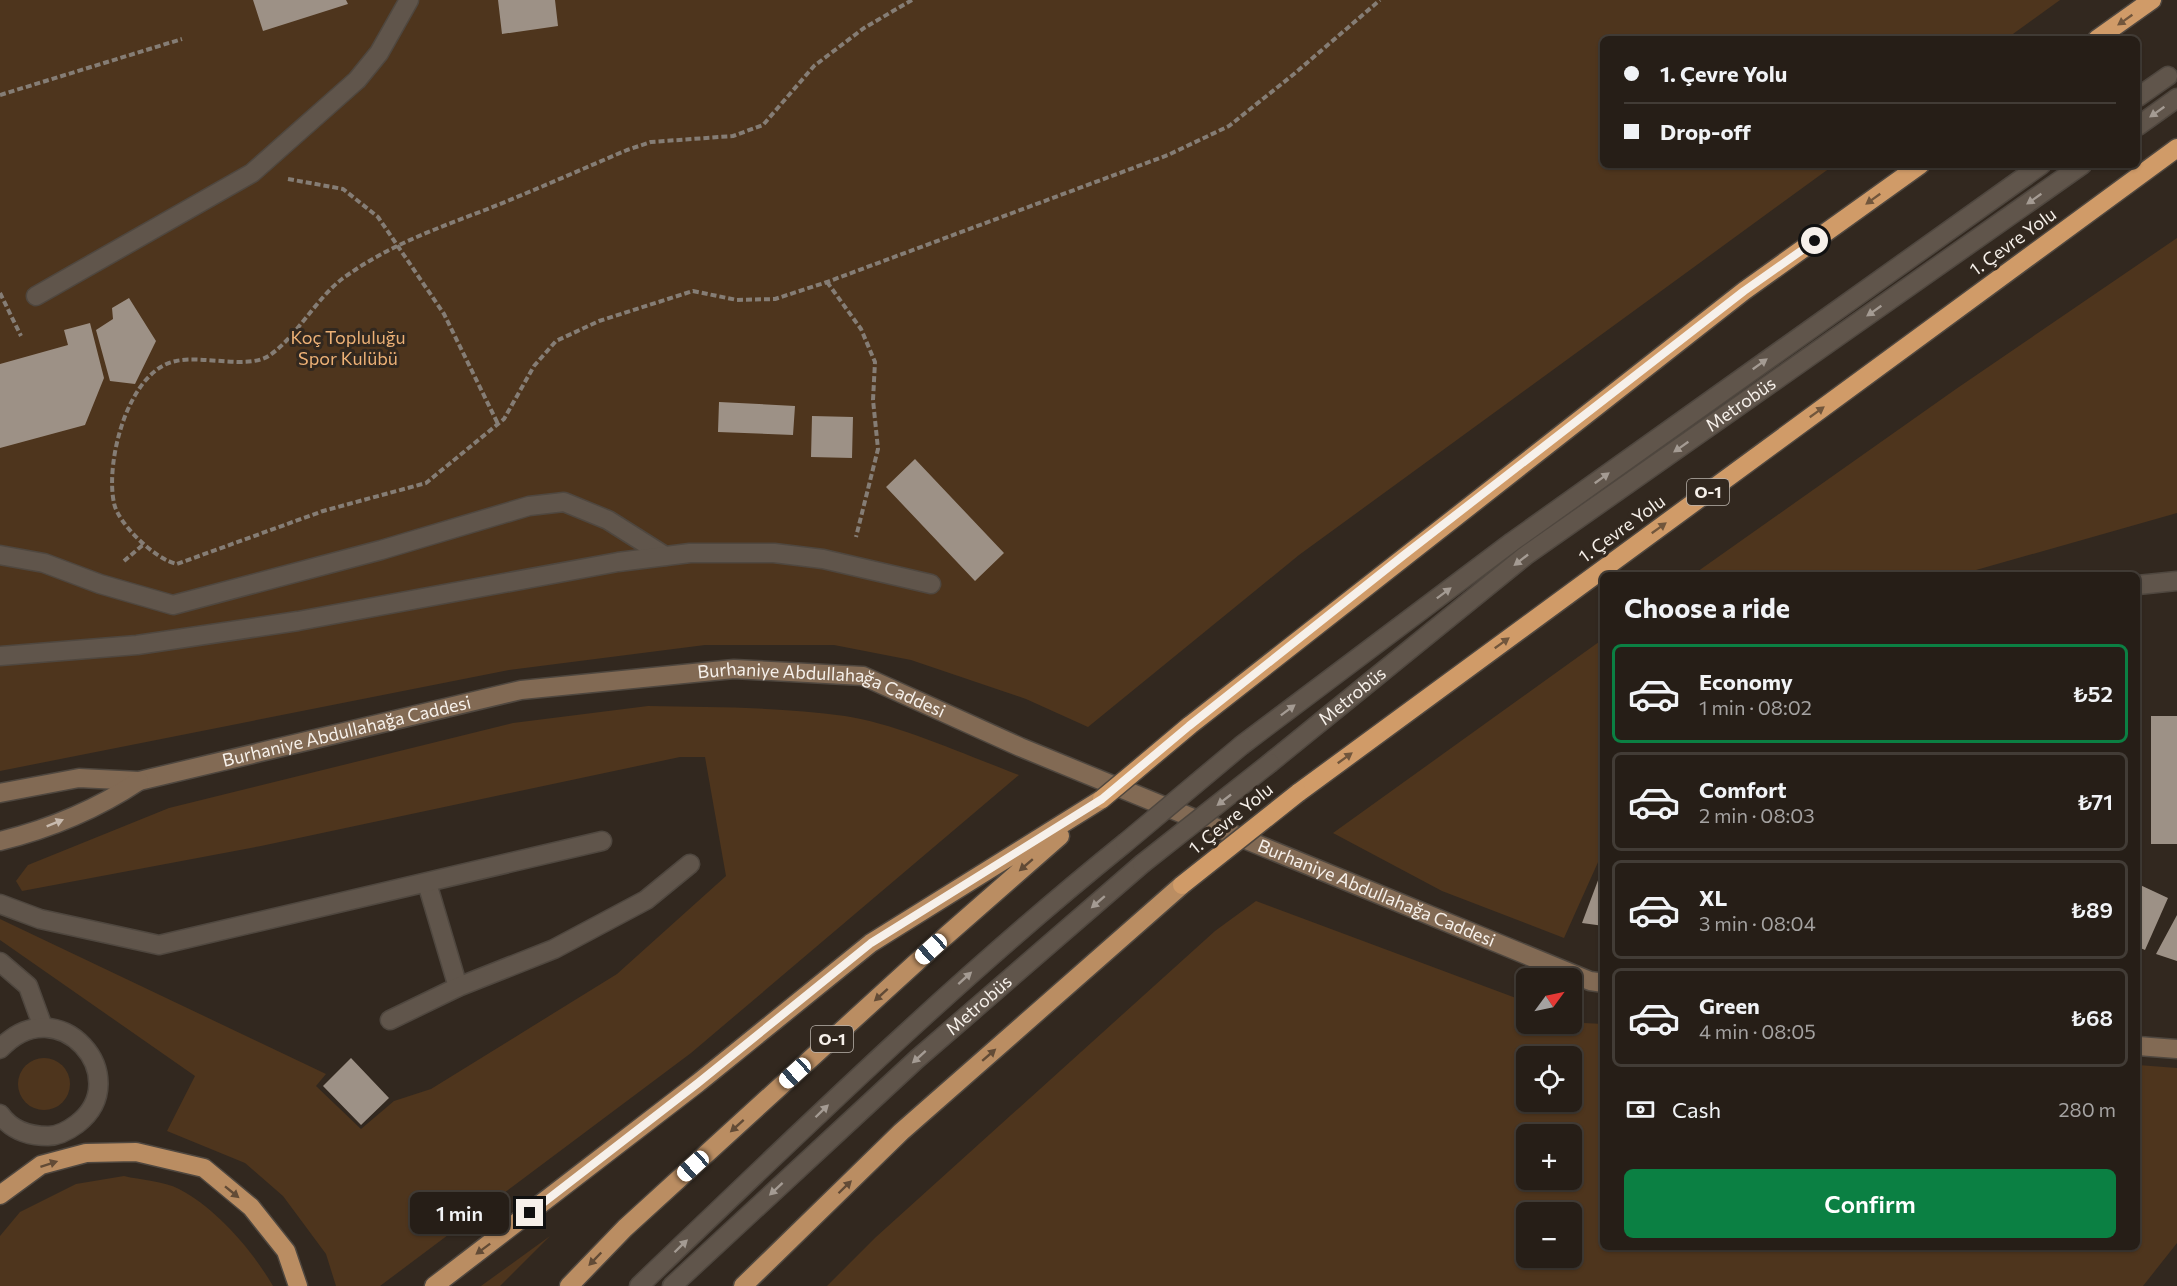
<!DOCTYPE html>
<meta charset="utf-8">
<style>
body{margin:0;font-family:Commissioner,sans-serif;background:#2e2720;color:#f1f3f6;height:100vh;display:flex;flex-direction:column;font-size:22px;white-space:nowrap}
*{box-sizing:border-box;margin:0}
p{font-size:20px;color:#a4a2a1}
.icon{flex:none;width:33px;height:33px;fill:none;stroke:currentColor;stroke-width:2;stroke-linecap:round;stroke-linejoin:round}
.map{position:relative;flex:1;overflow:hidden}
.side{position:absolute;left:1600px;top:572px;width:540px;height:678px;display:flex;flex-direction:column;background:#261e17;border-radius:9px;box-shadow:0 2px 4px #0004,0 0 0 2px #423c36}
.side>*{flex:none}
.hud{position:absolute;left:1600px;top:36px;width:540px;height:132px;border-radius:9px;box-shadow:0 2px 4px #0004,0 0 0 2px #423c36;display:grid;align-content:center;height:132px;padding:0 24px;background:#261e17}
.needle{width:39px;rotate:57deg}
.fabs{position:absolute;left:1516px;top:968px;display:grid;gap:12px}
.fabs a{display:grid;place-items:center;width:66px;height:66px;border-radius:9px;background:#261e17;box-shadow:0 2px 4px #0004,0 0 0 2px #423c36;font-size:30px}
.end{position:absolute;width:27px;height:27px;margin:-14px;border:8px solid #f6f0ea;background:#111;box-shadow:0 0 0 3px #111}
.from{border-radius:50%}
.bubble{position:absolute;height:42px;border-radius:9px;background:#261e17;box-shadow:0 2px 4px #0004,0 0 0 2px #423c36;font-size:20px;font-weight:600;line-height:42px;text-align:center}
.car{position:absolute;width:18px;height:36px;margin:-18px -9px;border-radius:8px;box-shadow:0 0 4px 2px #0007;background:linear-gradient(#fff 24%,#345 0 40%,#fff 0 76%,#345 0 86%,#fff 0)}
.hud b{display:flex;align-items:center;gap:21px;height:57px;font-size:22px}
.hud b+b{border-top:2px solid #423c36}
.hud i{width:15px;height:15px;background:#f1f3f6}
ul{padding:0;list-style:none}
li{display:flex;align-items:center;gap:18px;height:99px;margin:0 12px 9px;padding:0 12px;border:3px solid #423c36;border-radius:9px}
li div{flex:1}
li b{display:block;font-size:22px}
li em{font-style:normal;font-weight:600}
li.current{border-color:#0b8043}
li>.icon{width:54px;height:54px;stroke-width:1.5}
h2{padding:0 24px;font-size:27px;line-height:72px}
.pay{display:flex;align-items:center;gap:15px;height:66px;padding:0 24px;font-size:22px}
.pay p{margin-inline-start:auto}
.button{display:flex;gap:12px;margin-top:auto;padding:12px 24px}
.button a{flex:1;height:69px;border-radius:9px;background:#0b8043;color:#fff;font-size:24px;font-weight:600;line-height:69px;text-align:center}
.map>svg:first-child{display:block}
.green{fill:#4e351d;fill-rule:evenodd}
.building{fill:#9d9186}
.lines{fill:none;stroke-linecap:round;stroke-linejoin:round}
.service-casing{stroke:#4f473f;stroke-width:21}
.minor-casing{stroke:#4f473f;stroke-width:21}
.secondary-casing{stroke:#4f473f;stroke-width:21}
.trunk-casing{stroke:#4f473f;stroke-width:21}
.motorway-casing{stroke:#4f473f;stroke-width:21}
.path{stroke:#857d75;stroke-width:4;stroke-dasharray:6 3;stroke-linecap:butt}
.service{stroke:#60554b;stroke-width:18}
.minor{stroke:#60554b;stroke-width:18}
.secondary{stroke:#826a54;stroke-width:18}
.trunk{stroke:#ba8d62;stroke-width:18}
.motorway{stroke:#d09b68;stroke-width:18}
.service-bridge-casing{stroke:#4f473f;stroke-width:21;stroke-linecap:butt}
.motorway-bridge-casing{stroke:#4f473f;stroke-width:21;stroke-linecap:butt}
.service-bridge{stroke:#60554b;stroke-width:18}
.motorway-bridge{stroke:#d09b68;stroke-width:18}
.oneway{fill:#71563c}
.oneway2{fill:#a49b93}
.oneway3{fill:#c8baae}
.oneway4{fill:#624b36}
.route{stroke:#f6f0ea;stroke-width:8}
.labels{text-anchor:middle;stroke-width:6;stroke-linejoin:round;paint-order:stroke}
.shield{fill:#32281f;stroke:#bbb4ad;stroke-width:1.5}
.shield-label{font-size:16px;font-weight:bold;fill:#f6f0ea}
.street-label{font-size:18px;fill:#f6f0ea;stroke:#32281f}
.park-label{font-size:18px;fill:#edb176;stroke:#32281f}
</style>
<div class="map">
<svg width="2177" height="1286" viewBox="0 0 2177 1286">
<rect width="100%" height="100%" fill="#32281f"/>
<path class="green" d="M0,0H2060L2006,39H1604V165H1834L1299,555L1088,727L1026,699L911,660L834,645H705L509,670L0,771Z
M2177,238V513L1962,574H1694L1956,389Z
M1603,639V851L1564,938L1442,891L1333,833Z
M648,706C713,707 780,707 845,716C898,724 968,756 1019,775L691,1053L380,1286H336L326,1254L283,1196L245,1163L167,1131L195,1076L0,940V919L326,1074L316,1086L361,1129L394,1101L431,1089L617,974L726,876L705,757H680L261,846L22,891L16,881L28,865L169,808L513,723Z
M1256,901L1527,1002V1023H1572V1018L1584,1023L1603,1024L1604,1246H2138V1065L2177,1068V1243L2143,1286H827L876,1237L1215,931ZM1527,1056H1572V1101H1527ZM1527,1134H1572V1179H1527ZM1527,1212H1572V1257H1527Z
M18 1084a26 26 0 1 1 52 0a26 26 0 1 1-52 0Z
M124,1176C140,1180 164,1181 179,1189C217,1209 252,1250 273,1286H0V1236L20,1212L76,1184Z
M550,1236L500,1286H481Z"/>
<path class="building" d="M253,0H346L348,4L263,31Z
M498,0H555L558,26L502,34Z
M129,298L156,341L135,384L110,381L96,330L113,319L112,308Z
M90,323L104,378L85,425L0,448V364L68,345L64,330Z
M719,402L795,406L793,435L718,432Z
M812,416L853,417L852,458L811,457Z
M915,459L1004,553L975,581L886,487Z
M2138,701H2140L2142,830H2138Z
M2151,716H2177V844H2151Z
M1603,867L1604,926L1582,923Z
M2138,884L2168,898L2145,950L2138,947Z
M2177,915V961L2156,954Z
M351,1058L389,1098L361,1125L323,1086Z"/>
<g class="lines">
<g class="service-casing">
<g id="service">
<path d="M2138,97L2168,76"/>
<path d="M2138,126L2177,98"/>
<path d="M36,296L252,173L357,80L379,53L409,0"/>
<path d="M0,555L44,563L100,584L173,605L381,550L529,506L564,502L608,520L665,556"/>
<path d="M0,656L137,645L298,621L618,562L690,553H774L823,559L931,584"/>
<path d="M1242,745L1512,542L2041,165"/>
<path id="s1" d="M1270,763L1525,556L2082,165"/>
<path d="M427,883L458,987"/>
<path d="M0,904L40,919L159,945L602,841"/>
<path d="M0,962L28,986L43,1027"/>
<path d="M390,1020L458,987L554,949L646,900L690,864"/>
<path d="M0,1049C58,986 137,1078 77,1124C69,1130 59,1136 48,1136C29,1136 11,1130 0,1114"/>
<path d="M639,1286C798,1134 954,981 1125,843"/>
<path id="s2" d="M672,1286L917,1059L1142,864"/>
</g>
</g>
<g class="minor-casing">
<path id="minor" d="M2138,585L2177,581"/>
</g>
<g class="secondary-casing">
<g id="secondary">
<path id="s3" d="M0,793L79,778L139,781L521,690L734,669L863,676L1020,747L1590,981L1604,983"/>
<path d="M0,841C49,829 97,809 139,781"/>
<path d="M2138,1046L2177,1049"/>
</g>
</g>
<g class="trunk-casing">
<path id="trunk" d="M0,1195L41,1165L86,1153L136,1152L204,1168L251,1207L286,1251L298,1286
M434,1286L698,1083L871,943L1102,799
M569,1286L625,1228L931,949L1060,836
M743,1286L901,1132L1182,885"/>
</g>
<g class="motorway-casing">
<path id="motorway" d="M2097,39L2152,0
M1189,726L1744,291L1920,165
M1298,793L2177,148"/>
</g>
<path class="path" d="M912,0L864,28L814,66L763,125L733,136L651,142L627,150C580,170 533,191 485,210C435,229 385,247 342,279C316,299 296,337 270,355C249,370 204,355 176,361C128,370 105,462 114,503C118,524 156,560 177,564L323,511L426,483L504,419L534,366L556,341L599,321L693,291L737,300L775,299L827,282L1168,155L1229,126L1294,74L1380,0
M0,95L182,39
M288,179L343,189L378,217L444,314L498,424
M827,282L861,329L875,362L873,400L878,449L856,537
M0,293L21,336
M124,561L144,544"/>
<use href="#service" class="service"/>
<use href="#minor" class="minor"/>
<use href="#secondary" class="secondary"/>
<use href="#trunk" class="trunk"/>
<use href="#motorway" class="motorway"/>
<g class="service-bridge-casing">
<path id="service-bridge" d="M1125,843L1242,745
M1142,864L1270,763"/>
</g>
<g class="motorway-bridge-casing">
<path id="motorway-bridge" d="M1102,799L1189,726
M1182,885L1298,793"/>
</g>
<use href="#service-bridge" class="service-bridge"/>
<use href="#motorway-bridge" class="motorway-bridge"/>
</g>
<defs><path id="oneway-solid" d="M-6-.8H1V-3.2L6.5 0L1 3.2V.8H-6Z" transform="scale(1.5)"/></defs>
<g class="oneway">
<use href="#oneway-solid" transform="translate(2125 20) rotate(145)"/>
<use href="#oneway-solid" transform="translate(1873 199) rotate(144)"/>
<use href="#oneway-solid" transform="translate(1817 412) rotate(-36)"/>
<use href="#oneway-solid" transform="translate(1659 528) rotate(-36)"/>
<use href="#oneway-solid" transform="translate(1502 643) rotate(-36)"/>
<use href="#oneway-solid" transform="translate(1345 758) rotate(-36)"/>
</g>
<g class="oneway2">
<use href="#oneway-solid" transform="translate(2157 112) rotate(145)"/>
<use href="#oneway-solid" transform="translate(2034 199) rotate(145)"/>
<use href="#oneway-solid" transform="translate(1874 311) rotate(145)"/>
<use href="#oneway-solid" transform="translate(1760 364) rotate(-36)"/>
<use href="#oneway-solid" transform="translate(1681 447) rotate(145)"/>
<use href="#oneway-solid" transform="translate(1602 478) rotate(-36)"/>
<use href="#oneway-solid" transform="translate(1521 560) rotate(142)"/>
<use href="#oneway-solid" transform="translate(1444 593) rotate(-37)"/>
<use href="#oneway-solid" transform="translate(1288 710) rotate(-37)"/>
<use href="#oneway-solid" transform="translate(1224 800) rotate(142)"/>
<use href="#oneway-solid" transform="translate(1098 902) rotate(139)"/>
<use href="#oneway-solid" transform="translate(965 978) rotate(-42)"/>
<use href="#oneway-solid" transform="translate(919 1057) rotate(138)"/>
<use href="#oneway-solid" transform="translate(822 1111) rotate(-44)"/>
<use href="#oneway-solid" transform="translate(776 1189) rotate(137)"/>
<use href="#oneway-solid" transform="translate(681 1246) rotate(-44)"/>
</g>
<use class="oneway3" href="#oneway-solid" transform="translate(55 823) rotate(-22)"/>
<g class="oneway4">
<use href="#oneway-solid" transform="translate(1026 865) rotate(139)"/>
<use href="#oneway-solid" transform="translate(881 995) rotate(138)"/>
<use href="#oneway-solid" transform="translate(989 1055) rotate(-41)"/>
<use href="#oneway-solid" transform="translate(737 1126) rotate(138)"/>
<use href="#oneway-solid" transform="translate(49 1164) rotate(-18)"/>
<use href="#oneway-solid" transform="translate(845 1187) rotate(-44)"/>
<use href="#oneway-solid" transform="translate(232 1192) rotate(39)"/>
<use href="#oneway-solid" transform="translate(483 1249) rotate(143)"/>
<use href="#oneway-solid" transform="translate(595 1259) rotate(134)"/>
</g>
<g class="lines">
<path class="route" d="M530,1213L698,1083L871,943L1102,799L1189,726L1404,555L1744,291L1815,241"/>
</g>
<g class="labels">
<g class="shield">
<rect x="1687" y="479" width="42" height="26" rx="4.5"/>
<rect x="811" y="1026" width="42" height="26" rx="4.5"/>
</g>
<g class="shield-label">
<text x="1708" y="498">O-1</text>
<text x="832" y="1045">O-1</text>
</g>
<g class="street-label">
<text transform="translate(2013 242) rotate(-36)" y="6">1. Çevre Yolu</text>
<text dy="6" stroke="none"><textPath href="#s1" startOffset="592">Metrobüs</textPath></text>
<text transform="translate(1622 529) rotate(-36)" y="6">1. Çevre Yolu</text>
<text dy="6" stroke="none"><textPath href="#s3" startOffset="838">Burhaniye Abdullahağa Caddesi</textPath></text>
<text dy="6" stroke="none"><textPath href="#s1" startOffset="106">Metrobüs</textPath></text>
<text dy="6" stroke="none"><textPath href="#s3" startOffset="354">Burhaniye Abdullahağa Caddesi</textPath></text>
<text transform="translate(1231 819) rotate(-39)" y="6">1. Çevre Yolu</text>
<text dy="6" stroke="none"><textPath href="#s3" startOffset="1434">Burhaniye Abdullahağa Caddesi</textPath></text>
<text dy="6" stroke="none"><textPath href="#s2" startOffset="416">Metrobüs</textPath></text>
</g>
<g class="park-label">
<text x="348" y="344">Koç Topluluğu<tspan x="348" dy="21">Spor Kulübü</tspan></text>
</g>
</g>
</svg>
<div class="fabs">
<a><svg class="needle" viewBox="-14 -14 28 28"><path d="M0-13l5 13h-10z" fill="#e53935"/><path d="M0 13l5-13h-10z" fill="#a4a2a1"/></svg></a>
<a><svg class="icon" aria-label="locate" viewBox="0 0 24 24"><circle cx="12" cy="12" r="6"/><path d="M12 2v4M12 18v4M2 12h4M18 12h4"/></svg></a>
<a>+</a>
<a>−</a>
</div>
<i class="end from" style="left:1815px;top:241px"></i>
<i class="end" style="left:530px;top:1213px"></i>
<div class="bubble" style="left:410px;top:1192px;width:99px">1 min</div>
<i class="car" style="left:931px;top:949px;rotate:228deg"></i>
<i class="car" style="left:795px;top:1073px;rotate:228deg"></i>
<i class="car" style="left:693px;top:1166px;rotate:228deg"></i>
<div class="hud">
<b><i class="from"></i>1. Çevre Yolu</b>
<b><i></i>Drop-off</b>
</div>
<section class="side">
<h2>Choose a ride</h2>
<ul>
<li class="current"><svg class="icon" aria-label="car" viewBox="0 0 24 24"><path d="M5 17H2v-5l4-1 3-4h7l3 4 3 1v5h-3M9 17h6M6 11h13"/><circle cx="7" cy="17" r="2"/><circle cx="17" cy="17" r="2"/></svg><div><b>Economy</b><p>1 min · 08:02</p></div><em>₺52</em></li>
<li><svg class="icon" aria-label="car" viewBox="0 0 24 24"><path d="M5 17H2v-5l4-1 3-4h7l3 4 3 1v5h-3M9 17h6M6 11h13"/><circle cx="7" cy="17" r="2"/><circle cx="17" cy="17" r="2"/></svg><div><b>Comfort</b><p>2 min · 08:03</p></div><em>₺71</em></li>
<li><svg class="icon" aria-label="car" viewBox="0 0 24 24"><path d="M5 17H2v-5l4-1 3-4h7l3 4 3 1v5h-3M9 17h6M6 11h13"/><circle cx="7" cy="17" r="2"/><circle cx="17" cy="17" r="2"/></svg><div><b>XL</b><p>3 min · 08:04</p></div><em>₺89</em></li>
<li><svg class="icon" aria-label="car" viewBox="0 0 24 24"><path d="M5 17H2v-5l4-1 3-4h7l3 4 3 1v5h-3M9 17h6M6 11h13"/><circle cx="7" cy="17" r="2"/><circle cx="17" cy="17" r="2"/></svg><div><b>Green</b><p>4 min · 08:05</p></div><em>₺68</em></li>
</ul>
<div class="pay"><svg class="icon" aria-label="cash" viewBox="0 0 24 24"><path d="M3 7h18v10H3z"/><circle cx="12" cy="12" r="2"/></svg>Cash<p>280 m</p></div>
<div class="button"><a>Confirm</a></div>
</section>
</div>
